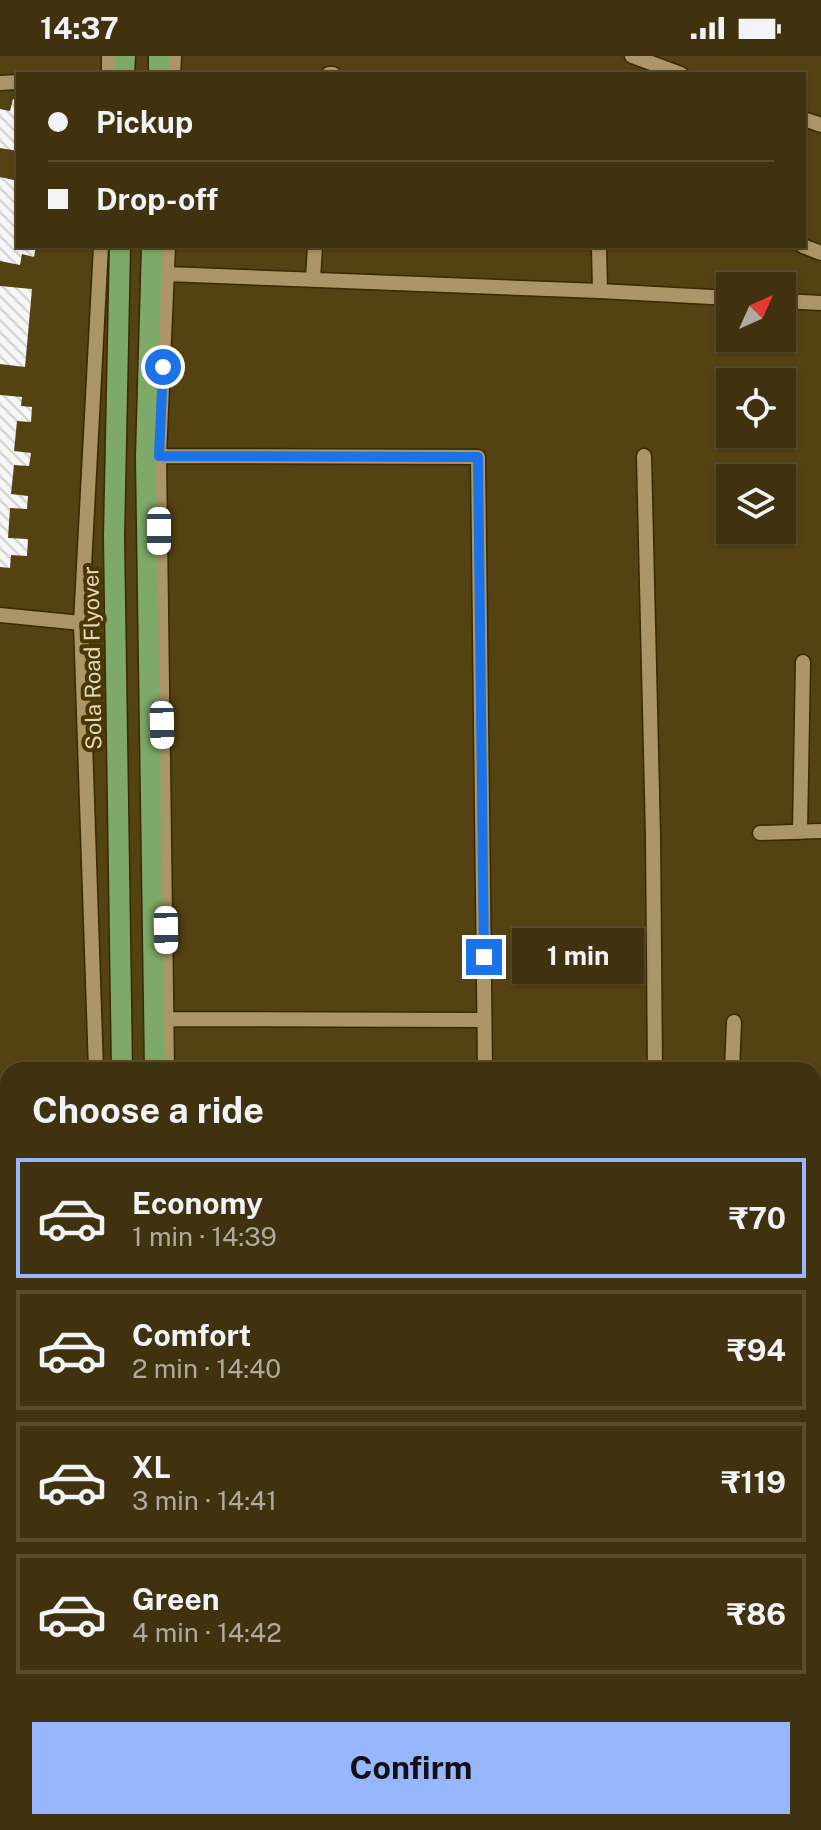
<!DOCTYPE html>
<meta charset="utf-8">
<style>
body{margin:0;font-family:"Public Sans",sans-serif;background:#473a17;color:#f1f3f6;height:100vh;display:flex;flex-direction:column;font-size:30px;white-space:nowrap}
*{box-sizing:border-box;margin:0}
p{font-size:26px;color:#aeaa9e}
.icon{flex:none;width:44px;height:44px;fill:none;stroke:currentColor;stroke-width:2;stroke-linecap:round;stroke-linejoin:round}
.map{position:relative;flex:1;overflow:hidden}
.drawer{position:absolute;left:0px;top:1006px;width:822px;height:768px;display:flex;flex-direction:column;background:#40320e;border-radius:24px 24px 0 0;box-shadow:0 2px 6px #0004,0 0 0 2px #594d2e}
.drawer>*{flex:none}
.hud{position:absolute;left:16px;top:16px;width:790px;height:176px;border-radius:0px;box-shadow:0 2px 6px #0004,0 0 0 2px #594d2e;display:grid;align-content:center;height:176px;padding:0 32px;background:#40320e}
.needle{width:52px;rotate:45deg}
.controls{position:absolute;left:716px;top:216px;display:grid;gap:16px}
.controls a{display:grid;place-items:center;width:80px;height:80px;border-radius:0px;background:#40320e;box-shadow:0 2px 6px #0004,0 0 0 2px #594d2e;font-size:40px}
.end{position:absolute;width:36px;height:36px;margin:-18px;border:10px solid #1a73e8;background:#fff;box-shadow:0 0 0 4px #fff}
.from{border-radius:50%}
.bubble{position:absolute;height:56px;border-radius:0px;background:#40320e;box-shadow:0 2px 6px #0004,0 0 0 2px #594d2e;font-size:26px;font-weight:700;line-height:56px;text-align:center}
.car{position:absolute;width:24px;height:48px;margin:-24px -12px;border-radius:10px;box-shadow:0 0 6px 2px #0007;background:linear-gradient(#fff 24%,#345 0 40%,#fff 0 76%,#345 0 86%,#fff 0)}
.hud b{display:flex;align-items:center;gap:28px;height:76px;font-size:30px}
.hud b+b{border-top:2px solid #594d2e}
.hud i{width:20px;height:20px;background:#f1f3f6}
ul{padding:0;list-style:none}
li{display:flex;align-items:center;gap:24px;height:120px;margin:0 16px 12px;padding:0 16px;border:4px solid #594d2e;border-radius:0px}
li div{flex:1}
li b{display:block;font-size:30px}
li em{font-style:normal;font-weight:700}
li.active{border-color:#97b6fd}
li>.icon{width:72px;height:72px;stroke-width:1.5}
h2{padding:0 32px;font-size:36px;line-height:96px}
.action{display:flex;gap:16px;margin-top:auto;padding:16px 32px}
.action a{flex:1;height:92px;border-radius:0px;background:#97b6fd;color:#111;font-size:32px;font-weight:700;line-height:92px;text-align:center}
.status{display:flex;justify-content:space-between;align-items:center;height:56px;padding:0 40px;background:#40320e;direction:ltr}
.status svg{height:22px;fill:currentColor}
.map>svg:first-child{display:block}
.building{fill:url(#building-back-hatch)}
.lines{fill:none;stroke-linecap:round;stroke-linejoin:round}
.minor-casing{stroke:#372904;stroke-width:17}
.major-casing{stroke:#372904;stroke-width:23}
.minor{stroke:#ac9667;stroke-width:14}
.major{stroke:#7ea968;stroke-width:20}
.route{stroke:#1a73e8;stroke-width:10}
.labels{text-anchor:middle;stroke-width:8;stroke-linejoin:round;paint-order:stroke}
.street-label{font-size:22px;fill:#e2d7bf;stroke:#4a3704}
</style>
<div class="status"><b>14:37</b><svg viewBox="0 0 49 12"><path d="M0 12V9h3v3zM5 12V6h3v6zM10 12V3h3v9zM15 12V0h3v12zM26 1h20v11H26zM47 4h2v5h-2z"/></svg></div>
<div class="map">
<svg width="821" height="1774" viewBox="0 0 821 1774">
<defs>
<pattern id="building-back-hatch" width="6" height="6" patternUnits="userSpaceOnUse" patternTransform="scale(2)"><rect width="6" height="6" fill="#f7f7f7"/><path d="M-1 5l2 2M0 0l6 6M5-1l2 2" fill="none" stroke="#d3d2d1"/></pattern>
</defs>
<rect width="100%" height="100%" fill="#554212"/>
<path class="building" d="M13,43L18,44V95L0,92V53L10,55Z
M0,121L18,125V190H36L34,201L22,198L20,209L0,205Z
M0,230L32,233L25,311L0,308Z
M0,339L22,341L21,350L32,351L31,366L17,365L14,395L31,397L29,410L14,409L11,438L28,440L27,453L10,452L8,482L28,483L27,500L11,499L10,512L0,511Z"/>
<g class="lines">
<g class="minor-casing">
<path id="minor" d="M632,0L681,18
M109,18V0
M173,18L174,0
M329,18H333
M0,27L18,26
M804,63L821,69
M599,190L600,235
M803,190L821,197
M167,218L600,235L730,242
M313,223L315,190
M782,245L821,247
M159,400L478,401L485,1014
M644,400L653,780L655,1014
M0,559L81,567
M800,776L803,606
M760,777L821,775
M167,963L484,964
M96,1014L81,567L101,190
M167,1014L159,400L168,190
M732,1014L734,966
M814,1130H821
M814,1248H821
M0,1361L8,1364
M814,1463H821
M519,1766L520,1774
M782,1766L783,1774
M542,1774L628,1766"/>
</g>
<g class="major-casing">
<path id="major" d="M124,18L125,0
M159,18V0
M120,190L114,481L122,1014
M152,190L146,401L155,1014
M132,1766V1774
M159,1766V1774"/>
</g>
<use href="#minor" class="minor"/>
<use href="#major" class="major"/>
</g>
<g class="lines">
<path class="route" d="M163,311L159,400L478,401L484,901"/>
</g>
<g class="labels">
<g class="street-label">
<text transform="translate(92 602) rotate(-91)" y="8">Sola Road Flyover</text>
</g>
</g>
</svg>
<div class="controls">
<a><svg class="needle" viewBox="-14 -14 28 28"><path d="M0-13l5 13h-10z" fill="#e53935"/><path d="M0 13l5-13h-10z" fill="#aeaa9e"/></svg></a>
<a><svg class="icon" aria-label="locate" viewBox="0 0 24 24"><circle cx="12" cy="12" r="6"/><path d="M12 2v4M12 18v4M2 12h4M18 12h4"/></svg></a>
<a><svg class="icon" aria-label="layers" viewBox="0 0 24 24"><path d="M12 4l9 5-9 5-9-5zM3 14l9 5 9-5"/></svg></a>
</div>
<i class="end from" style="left:163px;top:311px"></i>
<i class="end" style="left:484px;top:901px"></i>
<div class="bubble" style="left:512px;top:872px;width:132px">1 min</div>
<i class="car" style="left:159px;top:475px;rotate:180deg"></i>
<i class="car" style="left:162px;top:669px;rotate:179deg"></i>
<i class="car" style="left:166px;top:874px;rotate:179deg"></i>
<div class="hud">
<b><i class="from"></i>Pickup</b>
<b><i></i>Drop-off</b>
</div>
<section class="drawer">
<h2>Choose a ride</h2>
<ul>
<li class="active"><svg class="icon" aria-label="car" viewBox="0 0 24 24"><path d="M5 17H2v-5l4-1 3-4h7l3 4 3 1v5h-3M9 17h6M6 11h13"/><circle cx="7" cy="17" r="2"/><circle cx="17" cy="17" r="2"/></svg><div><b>Economy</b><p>1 min · 14:39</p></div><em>₹70</em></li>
<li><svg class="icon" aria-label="car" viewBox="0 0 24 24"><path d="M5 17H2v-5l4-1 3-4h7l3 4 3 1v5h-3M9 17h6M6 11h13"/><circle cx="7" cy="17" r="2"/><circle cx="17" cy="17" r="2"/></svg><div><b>Comfort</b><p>2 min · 14:40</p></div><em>₹94</em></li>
<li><svg class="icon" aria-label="car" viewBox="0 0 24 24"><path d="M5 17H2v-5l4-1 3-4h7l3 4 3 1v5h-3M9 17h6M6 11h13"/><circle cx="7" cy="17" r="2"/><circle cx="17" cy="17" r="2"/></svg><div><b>XL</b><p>3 min · 14:41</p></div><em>₹119</em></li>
<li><svg class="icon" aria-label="car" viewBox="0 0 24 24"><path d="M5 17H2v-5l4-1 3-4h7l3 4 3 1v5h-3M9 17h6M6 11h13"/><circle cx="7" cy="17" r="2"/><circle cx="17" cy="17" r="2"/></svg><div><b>Green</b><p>4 min · 14:42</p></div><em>₹86</em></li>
</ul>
<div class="action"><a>Confirm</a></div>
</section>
</div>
